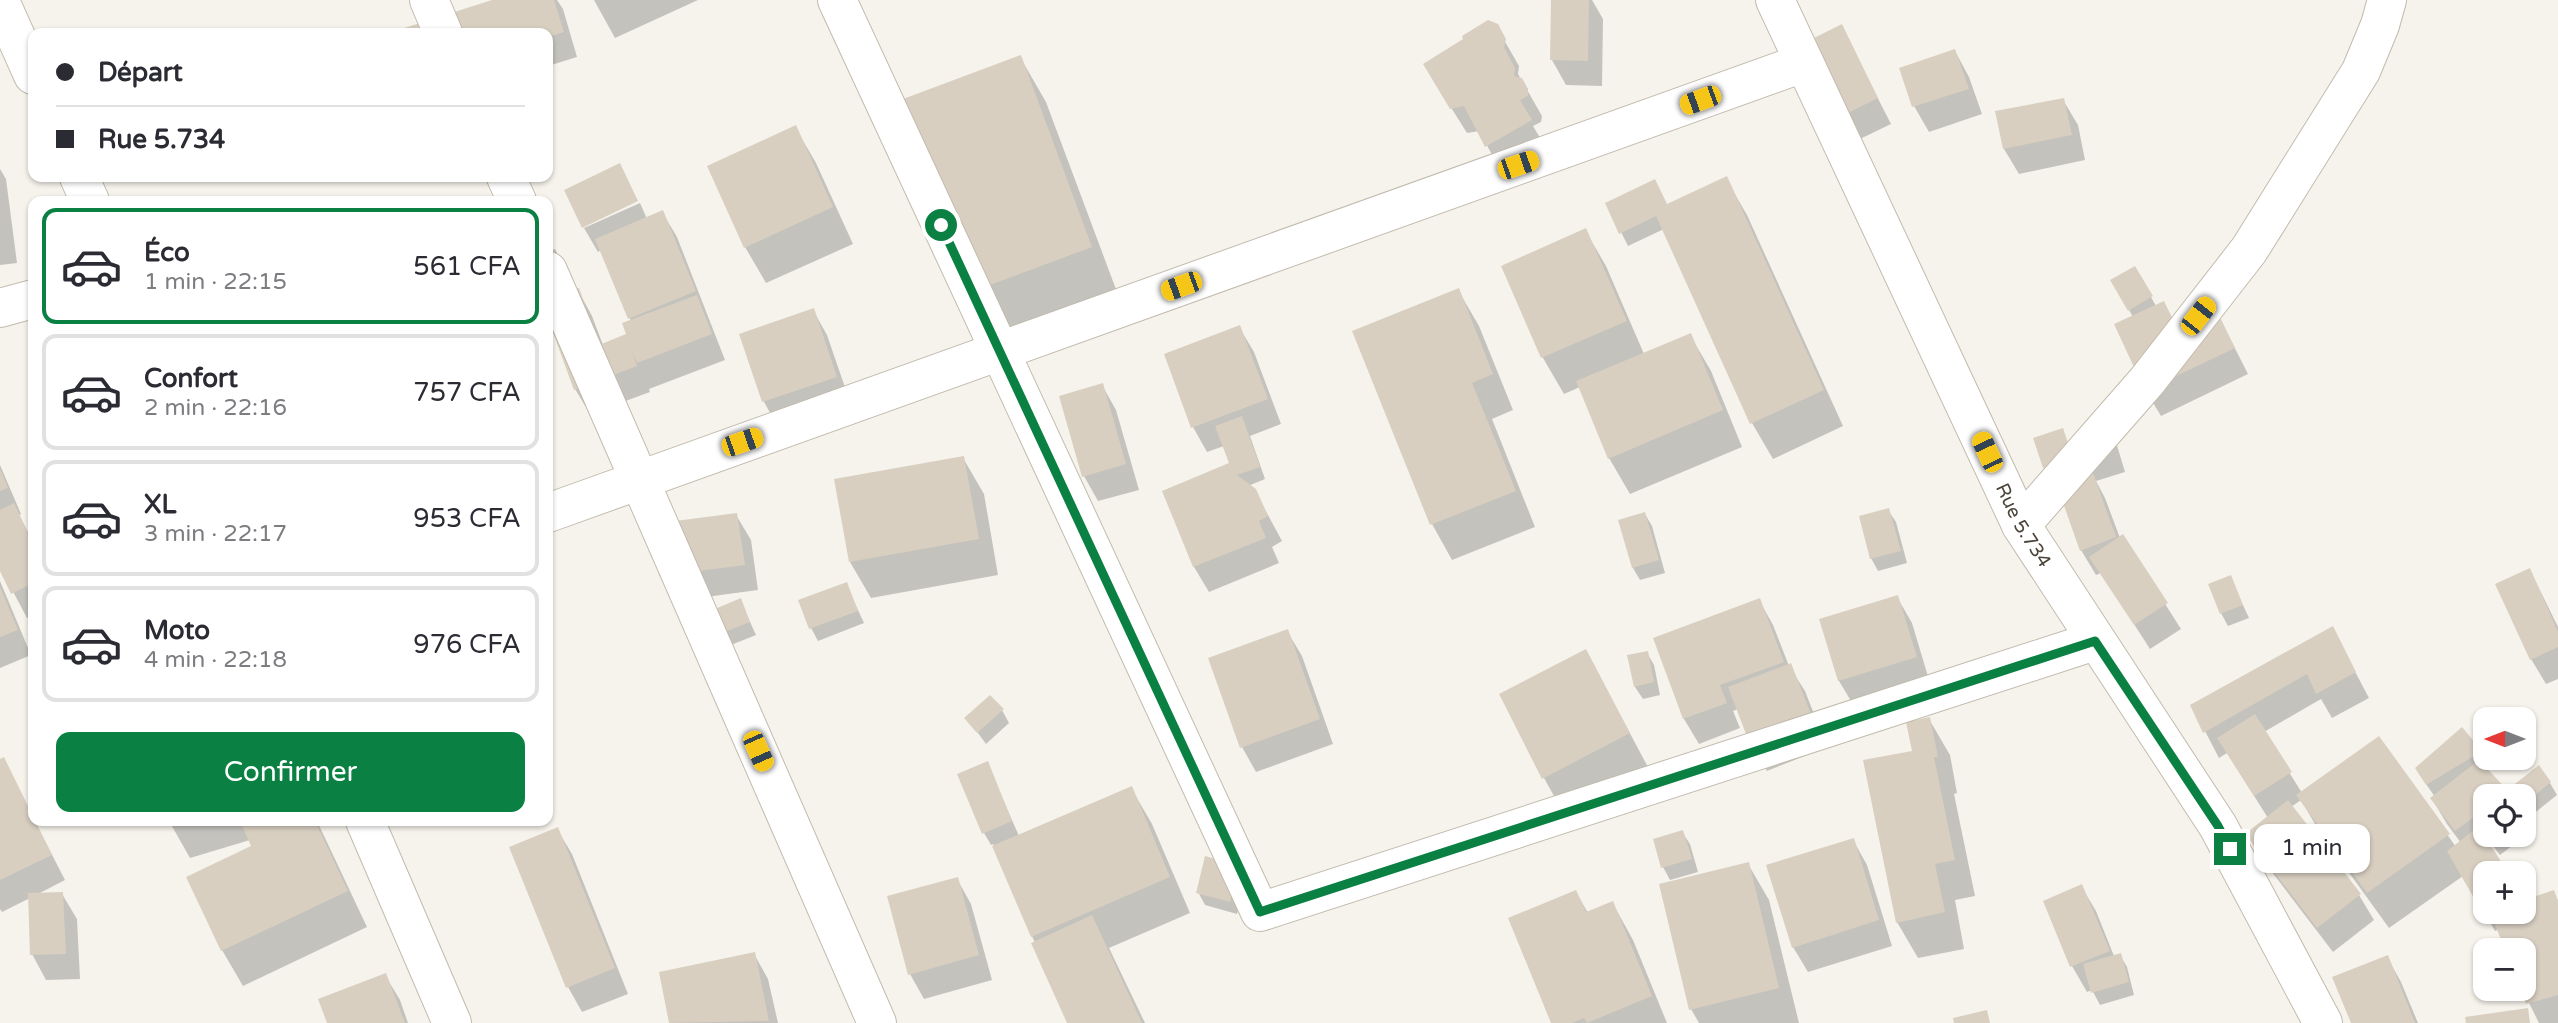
<!DOCTYPE html>
<html lang="fr">
<meta charset="utf-8">
<style>
body{margin:0;font-family:"Varela Round",sans-serif;background:#f7f7f7;color:#2b2b33;height:100vh;display:flex;flex-direction:column;font-size:26px;white-space:nowrap}
*{box-sizing:border-box;margin:0}
p{font-size:23px;color:#7c7c81}
.icon{flex:none;width:38px;height:38px;fill:none;stroke:currentColor;stroke-width:2;stroke-linecap:round;stroke-linejoin:round}
.map{position:relative;flex:1;overflow:hidden}
.panel{position:absolute;left:28px;top:196px;width:525px;height:630px;display:flex;flex-direction:column;background:#fff;border-radius:14px;box-shadow:0 2px 5px #0004}
.panel>*{flex:none}
.hud{position:absolute;left:28px;top:28px;width:525px;height:154px;border-radius:14px;box-shadow:0 2px 5px #0004;display:grid;align-content:center;height:154px;padding:0 28px;background:#fff}
.needle{width:46px;rotate:270deg}
.controls{position:absolute;left:2473px;top:707px;display:grid;gap:14px}
.controls a{display:grid;place-items:center;width:63px;height:63px;border-radius:14px;background:#fff;box-shadow:0 2px 5px #0004;font-size:35px}
.end{position:absolute;width:32px;height:32px;margin:-16px;border:9px solid #0b8043;background:#fff;box-shadow:0 0 0 4px #fff}
.from{border-radius:50%}
.bubble{position:absolute;height:49px;border-radius:14px;background:#fff;box-shadow:0 2px 5px #0004;font-size:23px;font-weight:600;line-height:49px;text-align:center}
.car{position:absolute;width:21px;height:42px;margin:-21px -10px;border-radius:9px;box-shadow:0 0 5px 2px #0007;background:linear-gradient(#f5c518 24%,#345 0 40%,#f5c518 0 76%,#345 0 86%,#f5c518 0)}
.hud b{display:flex;align-items:center;gap:24px;height:66px;font-size:26px}
.hud b+b{border-top:2px solid #e1e1e2}
.hud i{width:18px;height:18px;background:#2b2b33}
ul{padding:12px 0 0;list-style:none}
li{display:flex;align-items:center;gap:21px;height:116px;margin:0 14px 10px;padding:0 14px;border:4px solid #e1e1e2;border-radius:14px}
li div{flex:1}
li b{display:block;font-size:26px}
li em{font-style:normal;font-weight:600}
li.current{border-color:#0b8043}
li>.icon{width:63px;height:63px;stroke-width:1.5}
.button{display:flex;gap:14px;margin-top:auto;padding:14px 28px}
.button a{flex:1;height:80px;border-radius:14px;background:#0b8043;color:#fff;font-size:28px;font-weight:600;line-height:80px;text-align:center}
.map>svg:first-child{display:block}
.shadow{fill:#0003}
.building{fill:#d8cfc1}
.lines{fill:none;stroke-linecap:round;stroke-linejoin:round}
.minor-casing{stroke:#c2bbae;stroke-width:40}
.minor{stroke:#fff;stroke-width:38}
.route{stroke:#0b8043;stroke-width:9}
.labels{text-anchor:middle;stroke-width:5;stroke-linejoin:round;paint-order:stroke}
.street-label{font-size:19px;fill:#4b4439;stroke:#fff}
</style>
<div class="map">
<svg width="2558" height="1023" viewBox="0 0 2558 1023">
<rect width="100%" height="100%" fill="#f6f3ec"/>
<path class="shadow" d="M498,0H557L563,9L577,57L548,66V33H401L400,31Z
M594,0H698L615,38Z
M1553,0H1592L1603,19L1602,86L1566,85L1552,60Z
M1496,26L1519,66L1518,74L1542,116L1541,122L1533,126L1545,146L1501,171L1479,131L1467,133L1440,90Z
M1841,26L1891,124L1860,139L1846,114Z
M1955,51L1969,77L1982,114L1929,132L1914,106Z
M1020,57L1046,102L1117,292L985,341L959,296Z
M2063,100L2078,125L2085,160L2019,174L2004,149L1997,113Z
M795,127L816,163L853,244L766,283L745,247Z
M0,169L6,179L17,263L0,265Z
M1726,179L1747,215L1843,426L1773,459L1752,423L1664,229L1628,246L1607,204L1667,206Z
M640,203L647,219L662,212L677,237L725,360L649,389L650,392L590,414L575,389L548,314V252L555,249L562,262L572,293L578,290L592,316L603,345L629,335L631,321L601,250L598,252L584,228Z
M1585,230L1606,266L1644,354L1690,335L1711,371L1742,447L1630,494L1609,458L1580,387L1564,394L1543,358L1503,267Z
M2135,268L2156,306L2164,303L2177,327L2215,309L2248,374L2161,416L2146,391L2133,317L2113,281Z
M1458,290L1479,326L1513,410L1492,419L1535,527L1452,560L1432,524Z
M813,310L827,335L850,402L778,427L764,402L741,335Z
M1239,327L1254,352L1281,424L1250,436L1265,479L1248,486L1255,491L1282,541L1272,547L1279,563L1209,592L1194,567L1164,492L1231,464L1224,446L1207,452L1193,427Z
M1102,385L1116,410L1139,490L1098,501L1084,476Z
M2116,442L2125,472L2096,481L2105,498L2120,538L2122,536L2181,629L2150,649L2101,573L2096,575L2081,550L2058,484Z
M963,458L984,494L998,575L871,598L850,562Z
M0,465L21,514L19,515L33,542V615L27,618L0,567Z
M1888,510L1896,522L1907,563L1878,571L1871,558Z
M1645,514L1652,526L1665,573L1640,580L1633,568Z
M736,515L751,540L758,590L676,601Z
M2530,570L2558,627V679L2546,684L2531,659Z
M2230,577L2249,618L2228,626L2221,613Z
M0,581L31,655L0,668Z
M846,584L864,623L818,641L811,628Z
M1897,597L1912,623L1930,683L1854,706L1839,681L1821,621Z
M740,600L756,635L721,649L713,636Z
M1759,600L1773,625L1789,666L1805,691L1827,747L1767,771L1753,746L1738,709L1733,711L1740,728L1699,744L1684,719L1655,639Z
M2332,628L2369,698L2332,718L2321,699L2264,732L2302,793L2379,738L2456,847L2461,843L2447,824L2432,799L2435,797L2424,781L2462,729L2481,752L2488,764L2484,767L2510,796H2485V835H2524V814L2533,830L2500,855L2486,837L2484,839L2506,873H2485V912H2524V902L2553,892L2558,901V1023H2539L2522,989L2524,950H2507L2499,929L2495,931L2463,876L2389,928L2319,831L2301,800L2291,807L2359,895L2374,920L2333,952L2262,859L2247,834L2268,818L2227,753L2219,758L2192,706Z
M1287,631L1302,656L1333,744L1256,772L1242,747Z
M1586,651L1649,769L1564,814L1544,778Z
M1647,653L1654,665L1660,695L1643,699L1635,687L1629,657Z
M1002,710L1009,723L986,744L967,718Z
M1929,719L1950,755L1957,793L1954,794L1975,896L1955,900L1964,949L1918,958L1897,922L1914,752Z
M3,759L65,880L36,895L62,894L77,919L80,979L46,980L32,954L30,898L2,912L0,909V761Z
M987,763L1019,836L1131,788L1152,824L1190,913L1109,948L1145,1023H1069L993,844L991,845L984,833Z
M2550,783L2557,795L2533,814L2524,803V796H2519L2514,787Z
M169,821H317L367,927L243,986L222,950L253,847L250,840L190,858Z
M557,829L572,854L628,994L582,1012L568,987Z
M1682,832L1690,844L1698,872L1670,880L1663,867Z
M1853,840L1867,865L1892,946L1808,972L1793,947Z
M1748,864L1769,900L1799,1023H1699L1691,1009Z
M957,879L971,904L992,980L924,999L910,974Z
M1246,880L1237,914L1205,905L1198,892Z
M2081,886L2096,911L2114,956L2120,955L2127,967L2134,995L2100,1005L2092,990L2087,992L2072,966L2045,902Z
M1576,892L1588,913L1613,904L1633,940L1667,1023H1553Z
M754,954L768,979L778,1023H671L661,974Z
M2387,957L2401,982L2418,1023H2353Z
M385,975L400,1000L408,1023H329Z"/>
<path class="building" d="M492,0H554L564,32L548,37V33H399L398,30Z
M1551,0H1589L1588,61L1550,60Z
M1488,20L1498,24L1506,39L1504,47L1515,68L1514,76L1522,78L1528,89V96L1520,100L1532,120L1485,147L1464,106L1450,109L1423,64L1463,39L1462,36Z
M1842,24L1878,98L1844,115L1808,41Z
M1955,49L1969,89L1912,107L1899,68Z
M1021,55L1092,247L958,297L887,105Z
M2064,98L2072,135L2003,149L1995,111Z
M796,125L833,207L744,248L707,166Z
M620,163L638,201L582,228L564,190Z
M1727,176L1824,390L1750,424L1656,216L1619,234L1605,203L1655,179L1667,204Z
M663,210L696,291L628,319L595,239Z
M1586,228L1627,321L1541,358L1501,266Z
M2135,266L2153,296L2128,311L2110,280Z
M579,288L599,345L626,334L622,323L697,295L712,334L637,363L631,350L637,366L574,390L548,319V299Z
M1459,288L1493,374L1472,383L1516,491L1430,525L1352,331Z
M2164,301L2176,326L2215,307L2235,348L2145,391L2114,324Z
M814,308L837,377L762,402L739,334Z
M1240,325L1268,399L1191,428L1164,354Z
M1691,333L1723,410L1608,459L1576,381Z
M1103,383L1126,464L1082,477L1059,396Z
M1242,416L1260,467L1237,475L1256,489L1268,516L1259,521L1266,538L1193,567L1162,491L1229,463L1215,426Z
M2063,428L2073,458L2043,468L2033,438Z
M964,456L979,539L849,562L834,479Z
M0,469L8,488L0,491Z
M2092,470L2116,537L2080,551L2056,483Z
M14,503L33,543V583L11,594L0,571V510Z
M1889,508L1901,551L1870,559L1859,516Z
M1645,512L1659,560L1632,568L1618,520Z
M737,513L745,565L659,576L652,524Z
M2123,534L2168,603L2134,625L2089,557Z
M2530,568L2558,632V647L2530,660L2495,584Z
M2231,575L2243,605L2220,614L2208,584Z
M847,582L858,611L809,629L798,600Z
M0,587L18,630L0,637Z
M1898,595L1917,657L1838,681L1819,619Z
M741,598L750,622L712,637L703,614Z
M1760,598L1784,662L1720,685L1727,703L1683,719L1653,638Z
M2333,626L2356,672L2316,694L2307,674L2203,733L2190,705Z
M1288,629L1320,719L1240,748L1208,658Z
M1586,649L1630,733L1542,779L1499,694Z
M1648,651L1654,682L1634,687L1627,655Z
M1791,663L1814,722L1751,747L1728,687Z
M990,695L1004,709L977,733L964,718Z
M2255,714L2292,772L2254,796L2217,738Z
M1930,717L1938,757H1934L1955,860L1935,864L1945,912L1896,923L1863,760L1912,751L1906,722Z
M2462,727L2482,751L2426,785L2415,768Z
M2379,736L2450,834L2367,893L2296,795Z
M4,757L52,855L0,880V759Z
M2479,760L2513,796H2485V831L2474,817L2455,831L2430,798Z
M988,761L1012,821L982,834L957,774Z
M2539,765L2551,782L2524,804V796H2519L2511,787Z
M1132,786L1170,877L1031,937L992,846Z
M2288,800L2361,894L2317,928L2245,834Z
M240,821H315L348,891L221,951L186,877L251,846Z
M2479,826L2508,873H2485V904L2479,907L2447,851Z
M558,827L615,968L566,988L509,847Z
M1683,830L1692,859L1661,868L1653,839Z
M1854,838L1879,920L1792,948L1766,865Z
M1205,856L1240,866L1230,902L1196,893Z
M1749,862L1779,988L1689,1010L1659,884Z
M958,877L979,955L908,975L887,896Z
M2082,884L2110,951L2070,967L2043,901Z
M1576,890L1586,912L1613,901L1652,996L1587,1023L1584,1018L1572,1023H1551L1508,918Z
M2554,890L2558,901V995L2526,1004L2520,989H2524V950H2505L2490,912H2524V900Z
M63,892L66,954L30,955L28,893Z
M1092,915L1142,1023H1067L1031,943Z
M755,952L769,1021L669,1023L659,972Z
M2121,953L2129,982L2091,993L2083,964Z
M2388,955L2415,1023H2351L2332,977Z
M386,973L405,1023H327L318,999Z
M2528,1008L2530,1023H2466L2465,1017Z
M1987,1010L1990,1023H1954L1953,1018Z"/>
<g class="lines">
<g class="minor-casing">
<g id="minor">
<path d="M429,0L443,33"/>
<path d="M837,0L1260,912L2095,641"/>
<path id="s1" d="M1775,0L2021,525L2218,826L2323,1023"/>
<path d="M0,1L33,75"/>
<path d="M79,177L90,201"/>
<path d="M506,177L517,201"/>
<path d="M548,271L877,1023"/>
<path d="M0,308L33,299"/>
<path d="M548,513L1803,63"/>
<path d="M2021,525L2147,381L2249,250L2361,71L2380,25L2387,0"/>
<path d="M365,821L452,1023"/>
</g>
</g>
<use href="#minor" class="minor"/>
</g>
<g class="lines">
<path class="route" d="M941,225L1260,912L2095,641L2218,826L2230,849"/>
</g>
<g class="labels">
<g class="street-label">
<text dy="7" stroke="none"><textPath href="#s1" startOffset="581">Rue 5.734</textPath></text>
</g>
</g>
</svg>
<div class="controls">
<a><svg class="needle" viewBox="-14 -14 28 28"><path d="M0-13l5 13h-10z" fill="#e53935"/><path d="M0 13l5-13h-10z" fill="#7c7c81"/></svg></a>
<a><svg class="icon" aria-label="locate" viewBox="0 0 24 24"><circle cx="12" cy="12" r="6"/><path d="M12 2v4M12 18v4M2 12h4M18 12h4"/></svg></a>
<a>+</a>
<a>−</a>
</div>
<i class="end from" style="left:941px;top:225px"></i>
<i class="end" style="left:2230px;top:849px"></i>
<div class="bubble" style="left:2254px;top:824px;width:116px">1 min</div>
<i class="car" style="left:1700px;top:100px;rotate:250deg"></i>
<i class="car" style="left:1518px;top:165px;rotate:71deg"></i>
<i class="car" style="left:1181px;top:286px;rotate:250deg"></i>
<i class="car" style="left:2198px;top:316px;rotate:38deg"></i>
<i class="car" style="left:742px;top:442px;rotate:71deg"></i>
<i class="car" style="left:1987px;top:452px;rotate:335deg"></i>
<i class="car" style="left:758px;top:751px;rotate:156deg"></i>
<div class="hud">
<b><i class="from"></i>Départ</b>
<b><i></i>Rue 5.734</b>
</div>
<section class="panel">
<ul>
<li class="current"><svg class="icon" aria-label="car" viewBox="0 0 24 24"><path d="M5 17H2v-5l4-1 3-4h7l3 4 3 1v5h-3M9 17h6M6 11h13"/><circle cx="7" cy="17" r="2"/><circle cx="17" cy="17" r="2"/></svg><div><b>Éco</b><p>1 min · 22:15</p></div><em>561 CFA</em></li>
<li><svg class="icon" aria-label="car" viewBox="0 0 24 24"><path d="M5 17H2v-5l4-1 3-4h7l3 4 3 1v5h-3M9 17h6M6 11h13"/><circle cx="7" cy="17" r="2"/><circle cx="17" cy="17" r="2"/></svg><div><b>Confort</b><p>2 min · 22:16</p></div><em>757 CFA</em></li>
<li><svg class="icon" aria-label="car" viewBox="0 0 24 24"><path d="M5 17H2v-5l4-1 3-4h7l3 4 3 1v5h-3M9 17h6M6 11h13"/><circle cx="7" cy="17" r="2"/><circle cx="17" cy="17" r="2"/></svg><div><b>XL</b><p>3 min · 22:17</p></div><em>953 CFA</em></li>
<li><svg class="icon" aria-label="car" viewBox="0 0 24 24"><path d="M5 17H2v-5l4-1 3-4h7l3 4 3 1v5h-3M9 17h6M6 11h13"/><circle cx="7" cy="17" r="2"/><circle cx="17" cy="17" r="2"/></svg><div><b>Moto</b><p>4 min · 22:18</p></div><em>976 CFA</em></li>
</ul>
<div class="button"><a>Confirmer</a></div>
</section>
</div>
